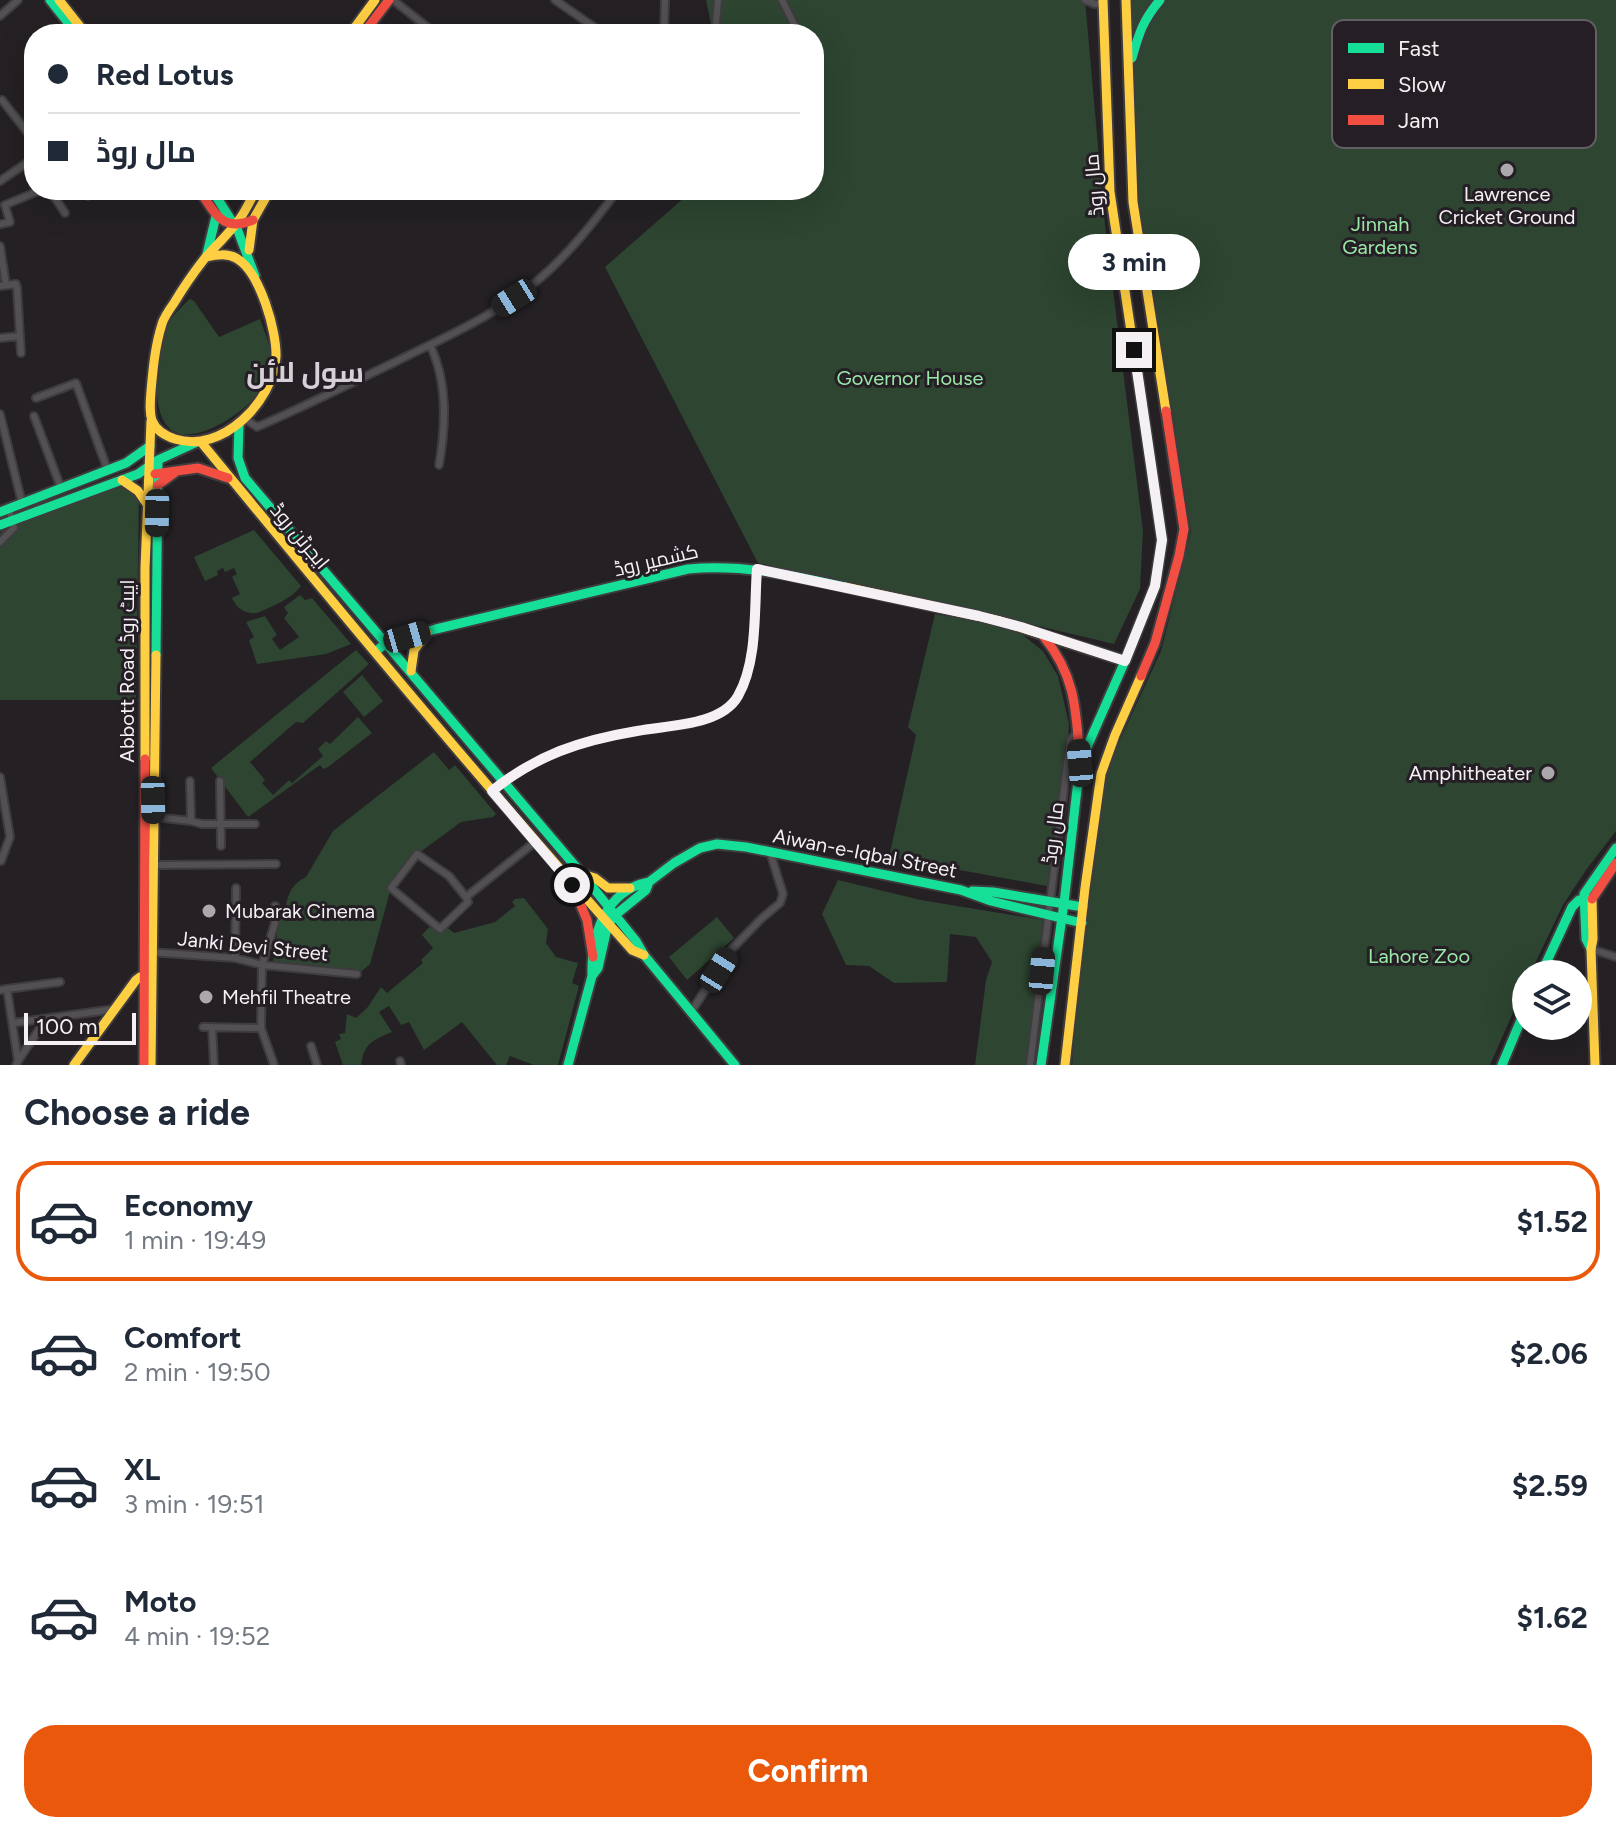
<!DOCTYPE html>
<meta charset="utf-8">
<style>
body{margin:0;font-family:Figtree,Cairo,sans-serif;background:#f6f6f7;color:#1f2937;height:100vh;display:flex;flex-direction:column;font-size:30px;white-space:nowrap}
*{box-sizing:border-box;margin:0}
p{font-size:26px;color:#747a83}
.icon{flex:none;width:44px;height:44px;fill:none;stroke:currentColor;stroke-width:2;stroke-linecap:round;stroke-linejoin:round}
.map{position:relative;height:1065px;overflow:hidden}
.side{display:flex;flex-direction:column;background:#fff;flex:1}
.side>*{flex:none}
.hud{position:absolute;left:24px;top:24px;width:800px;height:176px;border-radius:32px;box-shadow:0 8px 32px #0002;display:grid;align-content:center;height:176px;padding:0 24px;background:#fff}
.controls{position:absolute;left:1512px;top:960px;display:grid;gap:16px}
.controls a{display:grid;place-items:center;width:80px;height:80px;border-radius:50%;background:#fff;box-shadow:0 8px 32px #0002;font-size:40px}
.scale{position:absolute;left:24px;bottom:20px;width:112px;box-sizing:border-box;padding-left:8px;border:4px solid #f4f0f4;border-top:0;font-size:22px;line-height:28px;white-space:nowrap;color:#f4f0f4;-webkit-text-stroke:6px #251f25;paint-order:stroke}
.end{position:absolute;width:36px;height:36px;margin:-18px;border:10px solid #f4f0f4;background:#111;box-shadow:0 0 0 4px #111}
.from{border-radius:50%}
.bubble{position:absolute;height:56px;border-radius:28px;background:#fff;box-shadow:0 8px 32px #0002;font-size:26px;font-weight:700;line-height:56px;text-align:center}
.car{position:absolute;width:24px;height:48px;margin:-24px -12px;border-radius:10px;box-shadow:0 0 6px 2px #0007;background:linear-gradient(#222 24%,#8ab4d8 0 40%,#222 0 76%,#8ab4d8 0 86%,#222 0)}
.hud b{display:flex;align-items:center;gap:28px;height:76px;font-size:30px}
.hud b+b{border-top:2px solid #e0e1e3}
.hud i{width:20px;height:20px;background:#1f2937}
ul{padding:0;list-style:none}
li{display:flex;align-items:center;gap:24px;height:120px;margin:0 16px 12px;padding:0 8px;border:4px solid transparent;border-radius:32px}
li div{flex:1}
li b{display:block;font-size:30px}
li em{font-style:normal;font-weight:700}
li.current{border-color:#ea580c}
li>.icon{width:72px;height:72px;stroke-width:1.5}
h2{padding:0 24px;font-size:36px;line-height:96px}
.action{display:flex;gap:16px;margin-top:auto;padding:16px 24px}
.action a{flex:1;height:92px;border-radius:32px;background:#ea580c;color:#fff;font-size:32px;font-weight:700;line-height:92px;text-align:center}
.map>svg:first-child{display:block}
.green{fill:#2d4531}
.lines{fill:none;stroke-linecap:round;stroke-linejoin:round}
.street-casing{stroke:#3f3c3f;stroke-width:10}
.fast-casing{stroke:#3f3c3f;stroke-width:13}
.slow-casing{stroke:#3f3c3f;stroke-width:13}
.jam-casing{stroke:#3f3c3f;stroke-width:13}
.street{stroke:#535053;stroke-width:6}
.fast{stroke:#16e098;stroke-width:9}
.slow{stroke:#ffcf43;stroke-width:9}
.jam{stroke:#f24e42;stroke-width:9}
.route{stroke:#f4f0f4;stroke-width:10}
.poi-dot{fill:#aba7ab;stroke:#251f25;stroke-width:3}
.labels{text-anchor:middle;stroke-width:6;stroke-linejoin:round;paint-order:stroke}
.street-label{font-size:20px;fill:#f4f0f4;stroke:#251f25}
.poi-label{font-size:20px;fill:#f4f0f4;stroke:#251f25;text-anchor:start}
.park-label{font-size:20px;fill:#98e8a6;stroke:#251f25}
.district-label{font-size:28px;font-weight:bold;fill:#d8d0d8;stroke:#251f25}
.key{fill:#251f25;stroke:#635e63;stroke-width:2}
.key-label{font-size:22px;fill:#f4f0f4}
</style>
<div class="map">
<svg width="1616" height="1065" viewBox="0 0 1616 1065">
<rect width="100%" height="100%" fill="#242024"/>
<path class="green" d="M706,0H1085L1105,225L1143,531L1140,589L1114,644L937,602L758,563L605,267L693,190H814V34H713Z
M1128,0H1616V831L1586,870L1563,905L1530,974H1526V983L1490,1065H1072L1084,927L1104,775L1161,651L1191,531L1136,200Z
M190,299L194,301L219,337L260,319C264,331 272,347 271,360C269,374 263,389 253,399C238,416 196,444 173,431C149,417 156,355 164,333C168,320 180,308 190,299Z
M123,486L137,493L139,503L136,699L143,700H0V534L3,529Z
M254,530L301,586C290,600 273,606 257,613C245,614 237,609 232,598L240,594L232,577L237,574L234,568L225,572L223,568L217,571L218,575L205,581L194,557Z
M300,595L305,600L312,598L351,644L326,654L257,664L249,640L254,637L246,622L265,616L277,635L272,639L280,650L299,637L284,618L288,613L284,607Z
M935,614L977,621L1019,632L1043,651L1058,676L1069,724L1067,749L1047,886L889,857L916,735L908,727Z
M356,650L369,664L303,723L296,722L250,762L265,780L262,783L273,795L289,780L292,783L323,756L318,749L326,741L330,744L358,717L372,733L328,767L323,769L320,765L248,817L211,768Z
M362,675L383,701L364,717L343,692Z
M434,752L449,770L455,765L496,814L493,817L461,822L419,853L391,888L370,964L362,971L273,961L277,935L275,918L284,917C287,899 288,886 306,877L333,831Z
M838,880L921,900L1043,920L1026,1065H975L986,980L992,962L976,937L950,934L947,982L894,983L869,966L846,965L822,914Z
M524,898L548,929L546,943L556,957L578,963L572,983L579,986L558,1065H534L510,1056L506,1065H497L462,1022L424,1050L409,1022L401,1025L389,1006L379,1012L392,1032C373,1040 364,1043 361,1065H343L335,1042L341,1039L339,1034L345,1033L347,1014L356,1018L367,1008L381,987L387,993L423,963L421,960L433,948L422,935L433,923L440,928L444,925L454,933L495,922L515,906L512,902L515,899Z
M717,917L734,938L687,980L669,957Z"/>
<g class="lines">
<g class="street-casing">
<path id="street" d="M393,0L436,34
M555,0L604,34
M782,0L799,34
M1085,0L1095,4L1103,3
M0,16L18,0
M664,34L665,0
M715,34L718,0
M2,100L34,141
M0,181L34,158
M50,190L65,213
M83,190L88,196
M0,224L10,222L5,205L41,190
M0,246L6,285
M0,286L16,284L17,288L21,353
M0,338L20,336
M430,345C448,382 446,425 439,465
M36,398L76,383L108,471
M0,414L22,503
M34,416L61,488
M244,418L257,427C304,407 349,384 395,362C443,338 496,315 537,281C568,255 594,222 618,190
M0,542L14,528L9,509
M0,777L10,837L1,861
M190,781L191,821
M220,781L221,846
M492,791C513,774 535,761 560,751C583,742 613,735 637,731C668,726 721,726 738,696C758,662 754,608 757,569
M154,817L191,821L202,824H255
M152,865L276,864
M466,897L449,876L417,854L391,888L440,929L468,902L466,897L535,842
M1591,949L1616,957
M149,952L235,958L262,965L357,974
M235,958L236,888
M7,989L60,982
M0,990L7,989L18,1061L16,1065
M691,1012L732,949L761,919L780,903L783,894L770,852
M13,1023L115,1009
M203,1027L261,1028
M212,1027L214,1065
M311,1046L317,1065
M18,1061L46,1019
M400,1061L401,1065
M274,1065L261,1028L262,965L275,923V906
M1030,1065L1070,740L1077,733"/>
</g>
<g class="fast-casing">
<path id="fast" d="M50,0L77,34
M1132,58C1139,33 1143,20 1160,0
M212,190L238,231L255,276
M207,254L216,216
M239,423L238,458L245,478L582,874L636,941L644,955L735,1065
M0,512L126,463L150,446
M0,525L138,474L158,460L195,443
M375,652L386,643L436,629L688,569C742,564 792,575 845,587
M156,655L158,460
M972,891L993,892L1083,907
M1591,949L1586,939L1584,894L1616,848
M1541,974L1572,907L1579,900L1588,899
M592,976C591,936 604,891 649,882
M568,1065L592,976L598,968L608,924L619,912L646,890L649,882L674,863L700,848L717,844L746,847L961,890L991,901L1082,923
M1041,1065L1064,903L1080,763L1125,661L1155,586L1162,540L1142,404
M1502,1065L1526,1008"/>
</g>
<g class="slow-casing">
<path id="slow" d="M59,0L86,34
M1103,0L1110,192L1142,404
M1126,0L1133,202L1166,411
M350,34L375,0
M249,250L253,220L270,190
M206,257C216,255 227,253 236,258C260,271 277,332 276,357C273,402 222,454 175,439C148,430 149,415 151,391C153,369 155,346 162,324C164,317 169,310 174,303C183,288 194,272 205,258C217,244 231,232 241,217C247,208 251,199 256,190
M201,442C342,614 484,785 632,950L644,955
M122,480L138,491L147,504
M845,587L1000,621L1125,661
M411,671L414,650L427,633
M145,759V568L151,421
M582,874L595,878L608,888H630
M1592,899L1593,939L1591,949L1595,1065
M74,1065L136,980L140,977L148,976
M151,1065L156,655
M1065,1065L1085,888L1101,774L1115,735L1141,676"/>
</g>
<g class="jam-casing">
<path id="jam" d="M363,34L389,0
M199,190C215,212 221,233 253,220
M155,474L198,468L228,478
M158,485L177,471
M1044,637C1077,678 1076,713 1080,763
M1141,676L1155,643L1179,556L1184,529L1166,411
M577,896L587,920L593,957
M1592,899L1616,863
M144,1065L145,759"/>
</g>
<use href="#street" class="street"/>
<use href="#fast" class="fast"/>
<use href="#slow" class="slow"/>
<use href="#jam" class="jam"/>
</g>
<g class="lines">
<path class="route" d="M572,885L492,791C513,774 535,761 560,751C583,742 613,735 637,731C668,725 721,726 738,696C758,661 754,608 757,569L979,616L1021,627L1125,661L1155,586L1162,540L1134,350"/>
</g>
<g class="poi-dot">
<circle cx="1507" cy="170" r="8"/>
<circle cx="1548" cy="773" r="8"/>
<circle cx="209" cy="911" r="8"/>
<circle cx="206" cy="997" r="8"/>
</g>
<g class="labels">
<g class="street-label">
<text transform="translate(1094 185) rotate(-95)" y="7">مال روڈ</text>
<text transform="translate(300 536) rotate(50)" y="7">ایجرٹن روڈ</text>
<text transform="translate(656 560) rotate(-13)" y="7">کشمیر روڈ</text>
<text transform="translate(127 671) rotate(-90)" y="7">Abbott Road ایبٹ روڈ</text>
<text transform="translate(1053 833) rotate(-83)" y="7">مال روڈ</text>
<text transform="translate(865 853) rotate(11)" y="7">Aiwan-e-Iqbal Street</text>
<text transform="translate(253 946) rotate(6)" y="7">Janki Devi Street</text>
</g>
<g class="poi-label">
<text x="1507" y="201" text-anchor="middle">Lawrence<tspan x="1507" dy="23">Cricket Ground</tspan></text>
<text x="1532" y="780" text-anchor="end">Amphitheater</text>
<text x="225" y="918">Mubarak Cinema</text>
<text x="222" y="1004">Mehfil Theatre</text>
</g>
<g class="park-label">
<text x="1380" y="231">Jinnah<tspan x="1380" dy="23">Gardens</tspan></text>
<text x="910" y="385">Governor House</text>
<text x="1419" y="963">Lahore Zoo</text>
</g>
<g class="district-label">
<text x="305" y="382">سول لائن</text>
</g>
</g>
<rect x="1332" y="20" width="264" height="128" rx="12" class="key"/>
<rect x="1348" y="43" width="36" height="10" fill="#16e098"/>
<rect x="1348" y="79" width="36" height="10" fill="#ffcf43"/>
<rect x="1348" y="115" width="36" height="10" fill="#f24e42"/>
<g class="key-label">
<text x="1398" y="56">Fast</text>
<text x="1398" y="92">Slow</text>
<text x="1398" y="128">Jam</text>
</g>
</svg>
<div class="controls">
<a><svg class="icon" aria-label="layers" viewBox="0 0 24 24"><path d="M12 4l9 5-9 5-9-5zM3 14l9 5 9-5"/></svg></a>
</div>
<div class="scale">100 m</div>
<i class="end from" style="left:572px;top:885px"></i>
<i class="end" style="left:1134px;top:350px"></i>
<div class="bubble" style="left:1068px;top:234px;width:132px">3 min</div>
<i class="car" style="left:514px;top:298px;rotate:238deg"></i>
<i class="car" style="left:157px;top:513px;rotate:181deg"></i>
<i class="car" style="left:407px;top:637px;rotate:74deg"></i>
<i class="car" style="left:1080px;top:763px;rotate:355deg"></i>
<i class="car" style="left:153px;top:800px;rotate:179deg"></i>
<i class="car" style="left:719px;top:970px;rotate:32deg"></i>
<i class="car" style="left:1042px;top:971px;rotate:5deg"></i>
<div class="hud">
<b><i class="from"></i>Red Lotus</b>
<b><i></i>مال روڈ</b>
</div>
</div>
<section class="side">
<h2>Choose a ride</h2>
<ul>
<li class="current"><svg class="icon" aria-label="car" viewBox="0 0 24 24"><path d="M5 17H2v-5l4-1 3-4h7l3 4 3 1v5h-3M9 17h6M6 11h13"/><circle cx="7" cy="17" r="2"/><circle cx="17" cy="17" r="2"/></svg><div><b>Economy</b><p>1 min · 19:49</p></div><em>$1.52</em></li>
<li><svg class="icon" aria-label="car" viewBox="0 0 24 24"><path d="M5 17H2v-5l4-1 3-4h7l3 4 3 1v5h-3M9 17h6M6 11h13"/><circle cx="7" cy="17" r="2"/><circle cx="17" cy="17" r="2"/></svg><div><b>Comfort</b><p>2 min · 19:50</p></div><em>$2.06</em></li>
<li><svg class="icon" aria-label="car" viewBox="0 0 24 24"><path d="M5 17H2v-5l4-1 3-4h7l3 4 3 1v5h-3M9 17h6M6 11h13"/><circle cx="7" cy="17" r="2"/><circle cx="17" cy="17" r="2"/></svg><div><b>XL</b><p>3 min · 19:51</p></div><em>$2.59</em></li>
<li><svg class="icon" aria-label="car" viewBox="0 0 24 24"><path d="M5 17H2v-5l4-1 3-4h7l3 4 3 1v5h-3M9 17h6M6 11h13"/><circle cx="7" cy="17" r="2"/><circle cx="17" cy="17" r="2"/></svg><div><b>Moto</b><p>4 min · 19:52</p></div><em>$1.62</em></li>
</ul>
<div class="action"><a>Confirm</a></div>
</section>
